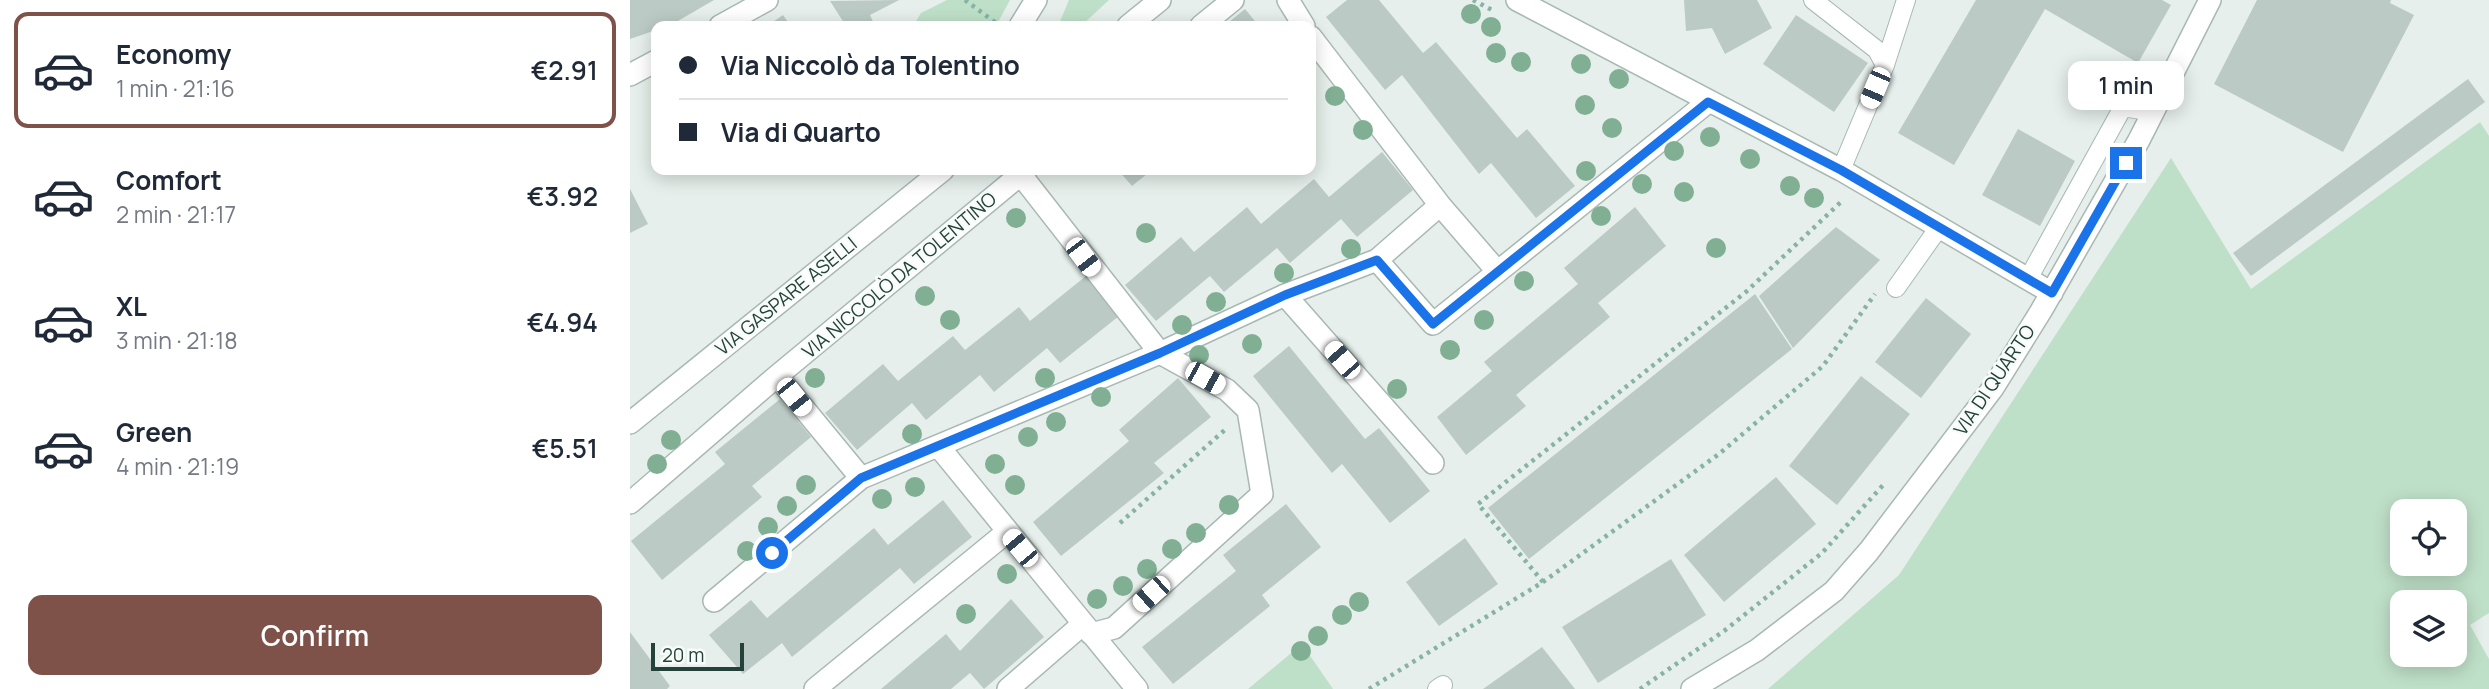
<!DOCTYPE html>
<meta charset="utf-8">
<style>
body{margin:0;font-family:Manrope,sans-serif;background:#f2f2f3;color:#1f2937;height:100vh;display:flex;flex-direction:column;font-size:26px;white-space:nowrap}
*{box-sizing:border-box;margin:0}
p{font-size:23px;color:#747a83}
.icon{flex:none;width:38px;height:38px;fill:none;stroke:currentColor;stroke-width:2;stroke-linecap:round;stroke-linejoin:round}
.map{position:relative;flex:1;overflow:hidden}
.sheet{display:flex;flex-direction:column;background:#fff;width:630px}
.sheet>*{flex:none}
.guide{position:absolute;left:21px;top:21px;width:665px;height:154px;border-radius:14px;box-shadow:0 4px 18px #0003;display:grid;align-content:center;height:154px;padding:0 28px;background:#fff}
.fabs{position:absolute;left:1760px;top:499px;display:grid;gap:14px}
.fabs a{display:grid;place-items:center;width:77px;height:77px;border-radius:14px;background:#fff;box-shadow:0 4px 18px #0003;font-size:35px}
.scale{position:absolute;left:21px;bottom:18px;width:93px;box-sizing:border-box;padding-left:7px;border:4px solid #24423a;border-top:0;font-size:19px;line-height:24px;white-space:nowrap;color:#24423a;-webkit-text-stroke:5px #f7fbf9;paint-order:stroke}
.end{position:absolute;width:32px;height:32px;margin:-16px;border:9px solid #1a73e8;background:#fff;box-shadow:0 0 0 4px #fff}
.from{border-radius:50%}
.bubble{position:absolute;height:49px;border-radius:14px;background:#fff;box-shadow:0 4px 18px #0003;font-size:23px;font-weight:600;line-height:49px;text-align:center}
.car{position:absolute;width:21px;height:42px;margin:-21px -10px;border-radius:9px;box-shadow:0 0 5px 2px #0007;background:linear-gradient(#fff 24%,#345 0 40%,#fff 0 76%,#345 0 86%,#fff 0)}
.guide b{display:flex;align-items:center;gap:24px;height:66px;font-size:26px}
.guide b+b{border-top:2px solid #e0e1e3}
.guide i{width:18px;height:18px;background:#1f2937}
ul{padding:12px 0 0;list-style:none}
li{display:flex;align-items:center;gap:21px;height:116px;margin:0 14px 10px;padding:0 14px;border:4px solid transparent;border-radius:14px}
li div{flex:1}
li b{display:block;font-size:26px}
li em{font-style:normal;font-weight:600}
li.selected{border-color:#7f5249}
li>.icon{width:63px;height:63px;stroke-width:1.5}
.cta{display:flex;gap:14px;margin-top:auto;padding:14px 28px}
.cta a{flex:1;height:80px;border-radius:14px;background:#7f5249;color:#fff;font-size:28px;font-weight:600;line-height:80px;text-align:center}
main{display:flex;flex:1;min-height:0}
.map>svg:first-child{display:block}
.green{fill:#bfe0c8;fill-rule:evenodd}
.building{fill:#bbcac4}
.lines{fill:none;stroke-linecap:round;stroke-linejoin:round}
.lane-casing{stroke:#a8b8b2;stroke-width:20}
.street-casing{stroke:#a8b8b2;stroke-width:24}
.path{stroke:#86b3a5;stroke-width:4.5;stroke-dasharray:3.5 5;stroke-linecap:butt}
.lane{stroke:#fff;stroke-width:18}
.street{stroke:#fff;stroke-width:21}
.tree{fill:#80af93}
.route{stroke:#1a73e8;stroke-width:9}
.labels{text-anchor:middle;stroke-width:5;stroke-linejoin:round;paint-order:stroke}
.street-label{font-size:19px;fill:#24423a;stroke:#f7fbf9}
</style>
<main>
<section class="sheet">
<ul>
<li class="selected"><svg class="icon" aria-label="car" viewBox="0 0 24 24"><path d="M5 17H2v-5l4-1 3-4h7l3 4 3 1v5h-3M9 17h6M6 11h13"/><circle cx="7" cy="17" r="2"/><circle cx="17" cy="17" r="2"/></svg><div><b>Economy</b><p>1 min · 21:16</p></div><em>€2.91</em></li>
<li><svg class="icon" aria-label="car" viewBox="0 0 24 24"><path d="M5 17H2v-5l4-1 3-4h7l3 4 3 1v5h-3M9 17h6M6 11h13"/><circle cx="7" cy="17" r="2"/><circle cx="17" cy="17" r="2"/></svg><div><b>Comfort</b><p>2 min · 21:17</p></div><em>€3.92</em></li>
<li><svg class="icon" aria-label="car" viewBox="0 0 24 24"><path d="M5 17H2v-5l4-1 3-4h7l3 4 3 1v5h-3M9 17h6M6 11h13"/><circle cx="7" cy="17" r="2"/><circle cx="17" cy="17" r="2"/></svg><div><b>XL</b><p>3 min · 21:18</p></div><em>€4.94</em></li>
<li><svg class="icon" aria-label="car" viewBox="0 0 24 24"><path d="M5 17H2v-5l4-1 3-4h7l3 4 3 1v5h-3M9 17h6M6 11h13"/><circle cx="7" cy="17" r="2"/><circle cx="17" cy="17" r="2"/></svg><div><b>Green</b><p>4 min · 21:19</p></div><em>€5.51</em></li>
</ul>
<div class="cta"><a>Confirm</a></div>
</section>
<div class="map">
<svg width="1859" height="689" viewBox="0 0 1859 689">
<rect width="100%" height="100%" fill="#e6efeb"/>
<path class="green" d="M317,0H380L366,26H310V24L283,26L291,13Z
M439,0H479L451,26H428Z
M1850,122L1859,136V613L1840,625L1859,659V689H1138L1269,575L1541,158L1621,289ZM1825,511V564H1773V511ZM1825,602V654H1773V602Z
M672,644L703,689H618Z"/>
<path class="building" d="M0,0H84L41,25L26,26V30L0,39Z
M269,0L240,15L245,26H216L200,1Z
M717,0H749L793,53L806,42L887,138L897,129L945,186L906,218L861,163L849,174L772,75L755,90L696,17Z
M1054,0H1127L1142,28L1095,54L1082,28L1056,31Z
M1346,0H1532L1541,5L1508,63L1415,9L1324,165L1268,133Z
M1627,0H1761L1760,3L1784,15L1713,152L1584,84Z
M615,9L629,26H594Z
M153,15L161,26H137Z
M1166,15L1238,63L1204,112L1133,64Z
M1838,79L1855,102L1621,276L1603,253Z
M1388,129L1445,161L1410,226L1352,195Z
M752,152L783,190L727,237L711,219L660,263L647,248L594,292L580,276L526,321L495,285L551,237L564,252L617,207L631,224L684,179L699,197Z
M488,170H522L502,186Z
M0,189L18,224L0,233Z
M1005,207L1036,246L968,303L980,317L886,395L896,406L836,455L807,417L862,371L854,362L948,284L934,268Z
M1206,227L1250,260L1163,348L1129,296Z
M456,276L489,316L430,363L417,348L364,392L350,375L296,420L282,403L227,450L195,413L253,364L268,381L323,336L335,350L389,307L400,321Z
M1125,294L1162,349L899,559L858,508Z
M1296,298L1341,334L1291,398L1245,362Z
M659,346L735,439L749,428L800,491L760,523L712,464L702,473L623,376Z
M1231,376L1280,414L1207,505L1159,466Z
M548,378L581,417L524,463L534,473L431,556L403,522L499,441L489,430Z
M150,399L181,437L122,486L132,497L32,580L1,541L95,464L85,452Z
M1146,477L1186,524L1094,602L1054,555Z
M313,500L342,537L284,584L270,568L162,657L152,643L113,674L79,635L121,600L137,618L244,528L258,545Z
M656,504L691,547L632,595L640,606L543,684L512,647L606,571L593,555Z
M835,538L868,584L809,626L776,582Z
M1041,559L1076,615L968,683L932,627Z
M381,599L414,637L354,689L340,673L321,689H251L316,634L330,651Z
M0,632L40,686L37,689H0Z
M912,647L945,689H853Z"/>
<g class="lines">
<g class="lane-casing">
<path id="lane" d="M1183,0L1247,50L1255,65L1211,170
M1255,65L1276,0
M1398,279L1493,107L1523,112
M1266,288L1310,226
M807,689L813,685"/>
</g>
<g class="street-casing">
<path id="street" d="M658,0L674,26
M887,0L1211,170L1422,293
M90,26L137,0
M390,26L406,0
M498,26L530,0
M571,26L603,0
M681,37L810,205L867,271
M0,75L26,61
M391,175L530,353L597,390L618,410L632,494L484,628L461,634
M747,260L810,205
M655,295L803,463
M147,376L231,478
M0,423L313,170
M309,447L507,689
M0,503L147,376L396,170
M84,601L231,478L530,353L655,295L747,260L803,324L1078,102
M185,689L377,532
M378,689L453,624
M1062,689L1127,650L1204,591L1239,551L1363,388L1411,311L1509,140L1580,0"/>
</g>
<path class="path" d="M335,0L366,23
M843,0L864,11
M490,523L597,428
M913,582L848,504L1117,291L1213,200
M739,689L913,582L1089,454L1193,366L1245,294
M1010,689L1094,631L1192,553L1254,484"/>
<use href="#lane" class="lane"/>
<use href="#street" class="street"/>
</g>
<g class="tree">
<circle cx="841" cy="14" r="10"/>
<circle cx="861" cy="27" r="10"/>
<circle cx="866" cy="53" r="10"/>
<circle cx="891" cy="62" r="10"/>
<circle cx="951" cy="64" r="10"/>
<circle cx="989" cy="79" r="10"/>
<circle cx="705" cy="96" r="10"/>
<circle cx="955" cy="105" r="10"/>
<circle cx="982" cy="128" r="10"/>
<circle cx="733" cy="130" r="10"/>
<circle cx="1080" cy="137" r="10"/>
<circle cx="1044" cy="151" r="10"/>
<circle cx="1120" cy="159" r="10"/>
<circle cx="956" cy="171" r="10"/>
<circle cx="1012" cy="184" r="10"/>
<circle cx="1160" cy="186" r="10"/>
<circle cx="1054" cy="192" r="10"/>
<circle cx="1184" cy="198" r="10"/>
<circle cx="971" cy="216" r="10"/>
<circle cx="386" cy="218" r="10"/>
<circle cx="516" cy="233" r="10"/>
<circle cx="1086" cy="248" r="10"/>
<circle cx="721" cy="249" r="10"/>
<circle cx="654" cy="273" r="10"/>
<circle cx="894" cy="281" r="10"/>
<circle cx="295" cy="296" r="10"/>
<circle cx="586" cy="302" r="10"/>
<circle cx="320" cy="320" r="10"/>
<circle cx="854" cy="320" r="10"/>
<circle cx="552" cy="325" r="10"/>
<circle cx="622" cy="344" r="10"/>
<circle cx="820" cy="350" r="10"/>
<circle cx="569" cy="355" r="10"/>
<circle cx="185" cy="378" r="10"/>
<circle cx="415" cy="378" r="10"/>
<circle cx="767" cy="389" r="10"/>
<circle cx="471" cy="397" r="10"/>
<circle cx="426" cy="422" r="10"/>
<circle cx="282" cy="434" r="10"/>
<circle cx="398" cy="437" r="10"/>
<circle cx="41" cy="440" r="10"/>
<circle cx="27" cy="464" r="10"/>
<circle cx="365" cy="464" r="10"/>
<circle cx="176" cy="485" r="10"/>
<circle cx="385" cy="485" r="10"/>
<circle cx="285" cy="487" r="10"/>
<circle cx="252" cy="499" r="10"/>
<circle cx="599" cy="505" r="10"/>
<circle cx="157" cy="506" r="10"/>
<circle cx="138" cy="527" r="10"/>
<circle cx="566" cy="533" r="10"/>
<circle cx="542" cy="549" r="10"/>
<circle cx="117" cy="551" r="10"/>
<circle cx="517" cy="569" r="10"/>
<circle cx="377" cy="574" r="10"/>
<circle cx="493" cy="586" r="10"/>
<circle cx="467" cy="599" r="10"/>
<circle cx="729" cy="602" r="10"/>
<circle cx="336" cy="614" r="10"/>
<circle cx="712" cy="615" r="10"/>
<circle cx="688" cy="636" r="10"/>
<circle cx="671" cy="651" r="10"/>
</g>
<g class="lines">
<path class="route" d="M142,553L231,478L530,353L655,295L747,260L803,324L1078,102L1211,170L1422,293L1496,163"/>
</g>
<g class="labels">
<g class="street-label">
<text transform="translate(269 275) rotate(-40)" y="7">VIA NICCOLÒ DA TOLENTINO</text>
<text transform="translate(156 296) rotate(-39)" y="7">VIA GASPARE ASELLI</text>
<text transform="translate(1364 380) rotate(-56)" y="7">VIA DI QUARTO</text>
</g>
</g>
</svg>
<div class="fabs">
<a><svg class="icon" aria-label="locate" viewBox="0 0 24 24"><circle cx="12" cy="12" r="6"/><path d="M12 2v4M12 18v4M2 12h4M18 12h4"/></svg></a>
<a><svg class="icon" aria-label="layers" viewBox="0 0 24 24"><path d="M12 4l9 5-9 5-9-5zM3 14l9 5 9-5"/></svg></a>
</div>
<div class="scale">20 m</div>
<i class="end from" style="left:142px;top:553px"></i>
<i class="end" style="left:1496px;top:163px"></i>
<div class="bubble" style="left:1438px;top:61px;width:116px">1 min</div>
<i class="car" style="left:1245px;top:88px;rotate:203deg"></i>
<i class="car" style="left:453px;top:257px;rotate:143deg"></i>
<i class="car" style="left:712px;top:360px;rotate:319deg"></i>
<i class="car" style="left:575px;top:378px;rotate:119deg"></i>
<i class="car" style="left:164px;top:397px;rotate:141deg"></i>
<i class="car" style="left:390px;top:548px;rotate:320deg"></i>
<i class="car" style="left:521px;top:594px;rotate:228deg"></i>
<div class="guide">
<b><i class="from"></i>Via Niccolò da Tolentino</b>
<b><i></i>Via di Quarto</b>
</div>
</div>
</main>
